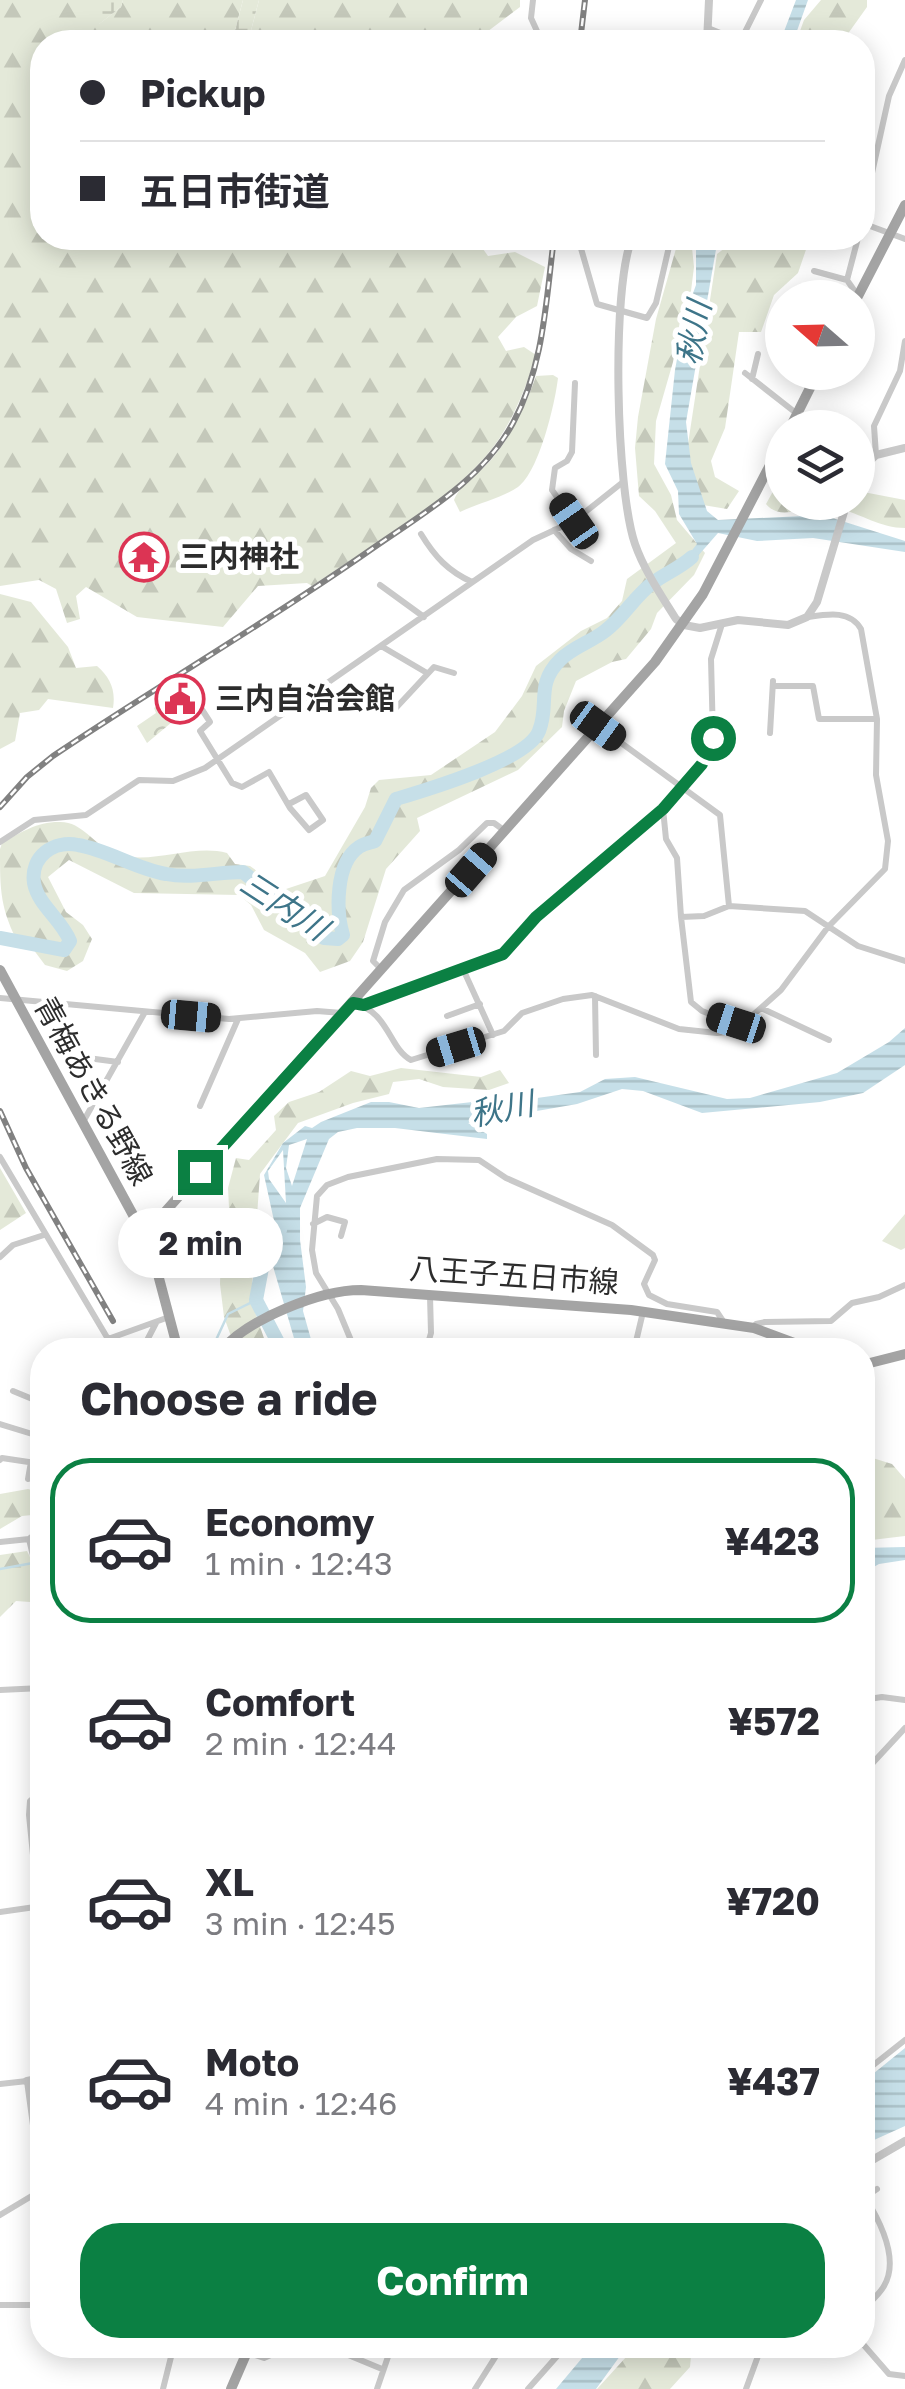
<!DOCTYPE html>
<meta charset="utf-8">
<style>
body{margin:0;font-family:"Golos Text","Noto Sans JP",sans-serif;background:#f2f2f3;color:#2b2b33;height:100vh;display:flex;flex-direction:column;font-size:38px;white-space:nowrap}
*{box-sizing:border-box;margin:0}
p{font-size:32px;color:#7c7c81}
.icon{flex:none;width:55px;height:55px;fill:none;stroke:currentColor;stroke-width:2;stroke-linecap:round;stroke-linejoin:round}
.map{position:relative;flex:1;overflow:hidden}
.drawer{position:absolute;left:30px;top:1338px;width:845px;height:1020px;display:flex;flex-direction:column;background:#fff;border-radius:40px;box-shadow:0 5px 25px #0003}
.drawer>*{flex:none}
.top-card{position:absolute;left:30px;top:30px;width:845px;height:220px;border-radius:40px;box-shadow:0 5px 25px #0003;display:grid;align-content:center;height:220px;padding:0 50px;background:#fff}
.needle{width:65px;rotate:290deg}
.tools{position:absolute;left:765px;top:280px;display:grid;gap:20px}
.tools a{display:grid;place-items:center;width:110px;height:110px;border-radius:50%;background:#fff;box-shadow:0 5px 25px #0003;font-size:50px}
.end{position:absolute;width:45px;height:45px;margin:-22px;border:12px solid #0b8043;background:#fff;box-shadow:0 0 0 5px #fff}
.from{border-radius:50%}
.bubble{position:absolute;height:70px;border-radius:35px;background:#fff;box-shadow:0 5px 25px #0003;font-size:32px;font-weight:700;line-height:70px;text-align:center}
.car{position:absolute;width:30px;height:60px;margin:-30px -15px;border-radius:12px;box-shadow:0 0 8px 2px #0007;background:linear-gradient(#222 24%,#8ab4d8 0 40%,#222 0 76%,#8ab4d8 0 86%,#222 0)}
.top-card b{display:flex;align-items:center;gap:35px;height:95px;font-size:38px}
.top-card b+b{border-top:2px solid #e1e1e2}
.top-card i{width:25px;height:25px;background:#2b2b33}
ul{padding:0;list-style:none}
li{display:flex;align-items:center;gap:30px;height:165px;margin:0 20px 15px;padding:0 30px;border:5px solid transparent;border-radius:40px}
li div{flex:1}
li b{display:block;font-size:38px}
li em{font-style:normal;font-weight:700}
li.on{border-color:#0b8043}
li>.icon{width:90px;height:90px;stroke-width:1.5}
h2{padding:0 50px;font-size:45px;line-height:120px}
.button{display:flex;gap:20px;margin-top:auto;padding:20px 50px}
.button a{flex:1;height:115px;border-radius:40px;background:#0b8043;color:#fff;font-size:40px;font-weight:700;line-height:115px;text-align:center}
.map>svg:first-child{display:block}
.forest{fill:url(#forest-firs)}
.wetland{fill:url(#wetland-marsh)}
.park{fill:url(#park-crowns)}
.water{fill:url(#water-rules);fill-rule:evenodd}
.lines{fill:none;stroke-linecap:round;stroke-linejoin:round}
.stream{stroke:#c6dfe8;stroke-width:2.5}
.river{stroke:#c6dfe8;stroke-width:14}
.minor{stroke:#c9c9c9;stroke-width:6}
.tertiary{stroke:#c9c9c9;stroke-width:8}
.primary{stroke:#a4a4a4;stroke-width:10}
.rail-casing{stroke:#818181;stroke-width:6}
.rail{stroke:#fff;stroke-width:2.5;stroke-dasharray:8;stroke-linecap:butt}
.route{stroke:#0b8043;stroke-width:12}
.labels{text-anchor:middle;stroke-width:10;stroke-linejoin:round;paint-order:stroke}
.poi-label{font-size:30px;font-weight:bold;fill:#2c2c2c;stroke:#fff;text-anchor:start}
.street-label{font-size:30px;fill:#2c2c2c;stroke:#fff}
.water-label{font-size:32px;font-style:italic;fill:#3e7589;stroke:#fff}
</style>
<div class="map">
<svg width="905" height="2389" viewBox="0 0 905 2389">
<defs>
<pattern id="forest-firs" width="22" height="20" patternUnits="userSpaceOnUse" patternTransform="scale(2.5)"><rect width="22" height="20" fill="#e4e9d9"/><path d="M5 1l3.5 6h-7zM16 11l3.5 6h-7z" fill="#c4c8ba"/></pattern>
<pattern id="wetland-marsh" width="20" height="14" patternUnits="userSpaceOnUse" patternTransform="scale(2.5)"><rect width="20" height="14" fill="#e4e9d9"/><path d="M1 5h8M5 5V1M11 12h8M15 12V8" fill="none" stroke="#c4c8ba"/></pattern>
<pattern id="park-crowns" width="20" height="18" patternUnits="userSpaceOnUse" patternTransform="scale(2.5)"><rect width="20" height="18" fill="#e4e9d9"/><path d="M2 6a3 3 0 1 1 6 0M12 15a3 3 0 1 1 6 0" fill="none" stroke="#c4c8ba"/></pattern>
<pattern id="water-rules" width="6" height="5" patternUnits="userSpaceOnUse" patternTransform="scale(2.5)"><rect width="6" height="5" fill="#c6dfe8"/><path d="M0 2.5h6" fill="none" stroke="#aac0c7"/></pattern>
</defs>
<rect width="100%" height="100%" fill="#fff"/>
<path class="forest" d="M0,0H98L99,24L121,7L123,0H243L232,42H42V238H486L483,249L488,256L515,252L545,267L537,306L516,317L498,337L506,351L524,347L536,355C527,385 516,413 499,439C460,497 370,546 312,586L307,583L258,586L223,627L137,617L86,587L76,596L80,619L67,623L56,589L39,580L0,586Z
M259,0H520V7L475,41L465,42H248Z
M821,0H867V7L842,42H796L804,20Z
M679,238H691L694,267L691,291L683,303L673,362L656,421L654,464L671,495L677,520L705,553L694,575L657,613L651,629L626,659L612,662L576,681L564,711L562,727L518,770L417,818L420,831L386,869L363,942L350,961L320,972L305,953L264,930L251,905L239,895L134,893L69,860L48,877L66,912L83,925L92,939L83,961L67,971L45,965L33,949L20,947C0,908 0,892 0,849L2,843C22,832 36,822 59,822C82,821 93,844 112,852C147,868 190,843 227,853L235,864L250,866L283,890L325,876L365,807L371,788L379,780L431,775L495,732L522,696L536,666L581,631L607,618L622,601L627,579L676,543L655,511L639,496L635,448L638,417L656,319Z
M738,238H810L798,273L774,295L761,332H739L725,428L711,461L715,477L739,491L727,509L703,505L686,457L717,254Z
M553,375L558,378C555,404 539,472 518,487C502,498 478,503 460,512L454,500C460,484 480,473 491,460C512,435 525,407 536,376Z
M782,483V502H858V491L905,500V528C877,528 854,509 827,506C806,504 782,523 766,504L776,486Z
M0,594L31,602L68,647L76,668L97,666C110,677 116,690 113,708L48,699L39,710L20,713L15,741L0,749Z
M401,1068L481,1077L500,1070L509,1083L489,1090L443,1087L419,1079L393,1082L389,1094L353,1103L298,1123L260,1174L251,1300L268,1350H236L224,1317L220,1284L221,1252L230,1227L228,1188L236,1158L249,1160L276,1130L274,1116L289,1102L319,1092L351,1071L370,1076Z
M0,1168L26,1213L0,1230Z
M905,1214V1248L901,1250L882,1241Z
M863,1455L892,1464L905,1479V1536L863,1541Z
M28,1489L42,1493V1514L22,1516L0,1529V1494Z
M27,1551L36,1569L42,1572V1595L30,1602L16,1601L0,1617V1555Z
M637,2345H692L690,2367L670,2389H597Z"/>
<path class="wetland" d="M98,0H123L121,7L98,25Z
M243,0H259L248,42H232Z"/>
<path class="park" d="M166,698L178,717L147,743L137,726L156,713L154,708Z"/>
<path class="water" d="M796,0H808L793,42H780Z
M696,238H718L686,422L691,463L707,511L718,520L823,515L905,541V552L813,538L757,541L718,533L690,565L677,569L697,544L679,514L678,491L665,464L675,370L685,315L696,285Z
M905,1028V1065L863,1093L820,1102L702,1113L643,1091L622,1089L577,1104L468,1123L487,1134V1139L395,1128H357L338,1132L329,1139L300,1208V1240L306,1287L303,1311L314,1350H293L296,1345L270,1256L276,1230L264,1175L283,1143L305,1126L312,1128L321,1122L371,1102H389L419,1108L516,1097L537,1098L580,1092L605,1079L635,1077L727,1099L750,1098L837,1073L889,1042ZM307,1139L292,1186L286,1168L289,1145ZM283,1150L286,1203L269,1179L268,1171Z
M905,1547V1560L879,1564L863,1573V1548Z
M905,2048V2126L863,2145V2082Z
M593,2345H628L596,2389H556Z"/>
<g class="lines">
<path class="stream" d="M216,1340L228,1314L256,1300
M0,1569L33,1563"/>
<path class="river" d="M0,938L64,950L70,941C62,920 38,905 34,883C30,856 54,840 78,845C108,850 136,869 166,874C191,879 218,872 243,872L324,938L338,939L343,935C336,912 335,863 359,847C363,844 369,843 375,841L396,799C426,790 528,760 539,731C550,704 535,685 560,660C573,647 591,642 605,631C624,617 635,595 654,582C666,573 680,568 692,557
M280,1230L265,1252L256,1300L282,1350"/>
<path class="minor" d="M533,0L531,18L542,42
M708,28L740,41
M740,42L761,0
M862,218L889,96L905,60
M862,223L905,239
M578,238L597,304L647,318L656,303L671,238
M858,238L847,280L858,296
M814,271L847,280
M805,292L823,298
M745,373L796,413
M752,379L758,354
M876,455L874,426L900,371L905,341
M773,461L782,465
M574,521L552,490L555,468L567,461L572,452L575,383
M554,530L571,549L591,561
M421,534C435,557 448,571 472,582
M380,585L424,617
M381,646L427,673
M773,686H813L819,719H877
M190,691L210,722L200,731L232,783L242,787L269,772L290,808L309,830L323,820L306,795L289,804
M394,710L434,667L454,673
M598,726L720,815L729,906
M770,733L773,681
M663,809L666,839L677,858L681,917
M0,842L34,820L86,815L139,780L173,781L205,768L533,540L574,521L623,482
M381,969L373,961L385,922L404,890L459,850L487,823H494L505,831
M463,969L493,1035
M595,996L596,1055
M0,998L229,1019L317,1011L342,1013
M353,1003C389,1011 389,1049 411,1060L504,1031L522,1013L563,999L592,995L679,1029L717,1033L735,1031L781,990L828,927L885,869L888,841L876,775L877,719L861,629C850,610 828,614 808,617
M364,1005L503,953L537,917L663,809L702,763L713,738L711,659L722,624
M761,1008L829,1040
M447,1016L480,1004
M741,1026L702,1011L691,1002L681,917L704,916L729,906L805,911L858,946L905,961
M80,1057L118,1062
M200,1106L238,1019
M83,1122L145,1012
M0,1157L108,1339L169,1317
M313,1224L327,1217L345,1222L341,1236
M0,1257L13,1245L44,1235
M754,1327L756,1324L765,1322L831,1321L852,1303L879,1297L905,1285
M142,1350L156,1323
M355,1350L338,1309L316,1273L312,1250L317,1196L327,1185L348,1177L437,1159L479,1160L506,1178L612,1225L653,1255L655,1260L644,1284L649,1295L667,1304L717,1312L725,1324
M426,1350L431,1333L430,1296
M634,1350L643,1312
M769,1350L773,1334
M13,1391L42,1403
M0,1424L42,1437
M0,1460L2,1458L42,1464
M28,1479L31,1462
M29,1539L33,1556L42,1569
M0,1542L29,1539L42,1529
M0,1690L42,1688
M862,1700L882,1697L905,1700
M862,1766L869,1767L905,1728
M862,1797L869,1767
M29,1815L42,1817
M38,1905L29,1815L30,1801L42,1791
M0,1912L42,1906
M862,2074L905,2040
M0,2084L27,2081L41,2184L35,2194L0,2215
M865,2197L877,2189
M862,2198L865,2197C880,2221 900,2259 884,2286C879,2295 869,2303 862,2310
M0,2305H42
M862,2343L889,2374L905,2376
M239,2345L246,2352L264,2358L293,2345
M341,2352L382,2369
M163,2389L174,2345
M377,2389L392,2345
M475,2389L503,2345
M528,2389L567,2345
M746,2389L762,2345"/>
<path class="tertiary" d="M707,42L709,0
M632,238C611,290 616,489 635,544C644,570 661,595 676,619L684,625L700,628L738,620L788,625L807,617L817,602L847,502
M858,472L876,455L905,448
M27,2081L42,2078
M862,2166L905,2141"/>
<path class="primary" d="M857,298L905,205
M790,428L818,372
M0,970L151,1248L178,1350
M143,1231L156,1222L655,662L703,594L782,442
M222,1350C248,1319 320,1290 361,1290L631,1310L754,1328L813,1350
M862,1365L905,1354
M231,2389L250,2345"/>
<g class="rail-casing">
<path id="rail" d="M580,42L585,0
M0,807L27,777L53,756C156,687 264,624 366,553C420,515 481,482 513,423C544,366 546,300 554,238
M0,1111L26,1168L113,1321"/>
</g>
<use href="#rail" class="rail"/>
</g>
<g class="lines">
<path class="route" d="M200,1172L353,1003L364,1005L503,954L536,917L663,809L702,764L713,738"/>
</g>
<defs>
<g id="temple-ring" transform="scale(2.5)"><circle r="9.5" fill="#fff" stroke="#dc3454" stroke-width="1.5"/><path d="M0-6L5-2H3V0L6.5 2.5H4V6H1.5V3h-3V6H-4V2.5H-6.5L-3 0V-2H-5Z" fill="#dc3454"/></g>
<g id="civic-ring" transform="scale(2.5)"><circle r="9.5" fill="#fff" stroke="#dc3454" stroke-width="1.5"/><path d="M-.6-6.5H3V-4.5H.6V-3L4-1V1h2V6H-6V1h2V-1L-.6-3ZM-1.2 2.5V6h2.4V2.5Z" fill="#dc3454"/></g>
</defs>
<g fill-rule="evenodd">
<use href="#temple-ring" x="144" y="557"/>
<use href="#civic-ring" x="180" y="699"/>
</g>
<g class="labels">
<g class="poi-label">
<text x="179" y="567">三内神社</text>
<text x="215" y="709">三内自治会館</text>
</g>
<g class="street-label">
<text transform="translate(93 1091) rotate(61)" y="10">青梅あきる野線</text>
<text transform="translate(514 1276) rotate(4)" y="10">八王子五日市線</text>
</g>
<g class="water-label">
<text transform="translate(694 333) rotate(-79)" y="11">秋川</text>
<text transform="translate(284 906) rotate(33)" y="11">三内川</text>
<text transform="translate(502 1109) rotate(-11)" y="11">秋川</text>
</g>
</g>
</svg>
<div class="tools">
<a><svg class="needle" viewBox="-14 -14 28 28"><path d="M0-13l5 13h-10z" fill="#e53935"/><path d="M0 13l5-13h-10z" fill="#7c7c81"/></svg></a>
<a><svg class="icon" aria-label="layers" viewBox="0 0 24 24"><path d="M12 4l9 5-9 5-9-5zM3 14l9 5 9-5"/></svg></a>
</div>
<i class="end from" style="left:713px;top:738px"></i>
<i class="end" style="left:200px;top:1172px"></i>
<div class="bubble" style="left:118px;top:1208px;width:165px">2 min</div>
<i class="car" style="left:574px;top:521px;rotate:325deg"></i>
<i class="car" style="left:598px;top:726px;rotate:126deg"></i>
<i class="car" style="left:471px;top:870px;rotate:41deg"></i>
<i class="car" style="left:191px;top:1016px;rotate:95deg"></i>
<i class="car" style="left:736px;top:1023px;rotate:288deg"></i>
<i class="car" style="left:456px;top:1047px;rotate:253deg"></i>
<div class="top-card">
<b><i class="from"></i>Pickup</b>
<b><i></i>五日市街道</b>
</div>
<section class="drawer">
<h2>Choose a ride</h2>
<ul>
<li class="on"><svg class="icon" aria-label="car" viewBox="0 0 24 24"><path d="M5 17H2v-5l4-1 3-4h7l3 4 3 1v5h-3M9 17h6M6 11h13"/><circle cx="7" cy="17" r="2"/><circle cx="17" cy="17" r="2"/></svg><div><b>Economy</b><p>1 min · 12:43</p></div><em>¥423</em></li>
<li><svg class="icon" aria-label="car" viewBox="0 0 24 24"><path d="M5 17H2v-5l4-1 3-4h7l3 4 3 1v5h-3M9 17h6M6 11h13"/><circle cx="7" cy="17" r="2"/><circle cx="17" cy="17" r="2"/></svg><div><b>Comfort</b><p>2 min · 12:44</p></div><em>¥572</em></li>
<li><svg class="icon" aria-label="car" viewBox="0 0 24 24"><path d="M5 17H2v-5l4-1 3-4h7l3 4 3 1v5h-3M9 17h6M6 11h13"/><circle cx="7" cy="17" r="2"/><circle cx="17" cy="17" r="2"/></svg><div><b>XL</b><p>3 min · 12:45</p></div><em>¥720</em></li>
<li><svg class="icon" aria-label="car" viewBox="0 0 24 24"><path d="M5 17H2v-5l4-1 3-4h7l3 4 3 1v5h-3M9 17h6M6 11h13"/><circle cx="7" cy="17" r="2"/><circle cx="17" cy="17" r="2"/></svg><div><b>Moto</b><p>4 min · 12:46</p></div><em>¥437</em></li>
</ul>
<div class="button"><a>Confirm</a></div>
</section>
</div>
